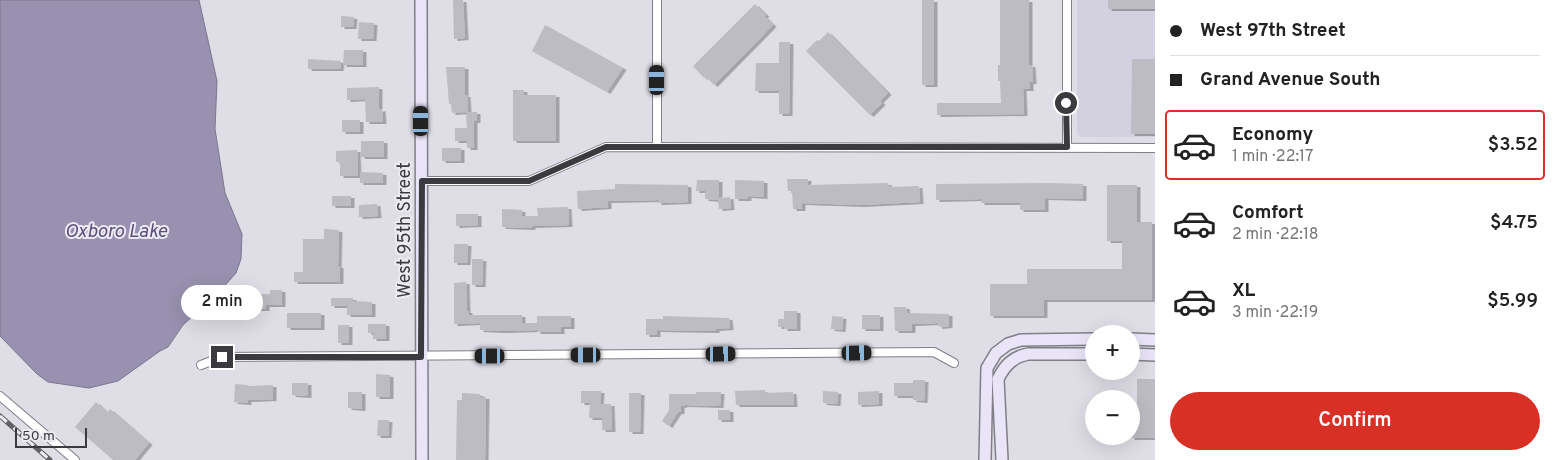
<!DOCTYPE html>
<meta charset="utf-8">
<style>
body{margin:0;font-family:Overpass,sans-serif;background:#f6f6f6;color:#222;height:100vh;display:flex;flex-direction:column;font-size:19px;white-space:nowrap}
*{box-sizing:border-box;margin:0}
p{font-size:16px;color:#767676}
.icon{flex:none;width:28px;height:28px;fill:none;stroke:currentColor;stroke-width:2;stroke-linecap:round;stroke-linejoin:round}
.map{position:relative;flex:1;overflow:hidden}
.panel{display:flex;flex-direction:column;background:#fff;width:400px}
.panel>*{flex:none}
.guide{display:grid;align-content:center;height:110px;padding:0 15px;background:#fff}
.tools{position:absolute;left:1085px;top:325px;display:grid;gap:10px}
.tools a{display:grid;place-items:center;width:55px;height:55px;border-radius:50%;background:#fff;box-shadow:0 5px 20px #0002;font-size:25px}
.scale{position:absolute;left:15px;bottom:12px;width:72px;box-sizing:border-box;padding-left:5px;border:2px solid #3b3a3e;border-top:0;font-size:14px;line-height:18px;white-space:nowrap;color:#3b3a3e;-webkit-text-stroke:4px #ecebf3;paint-order:stroke}
.end{position:absolute;width:22px;height:22px;margin:-11px;border:6px solid #3b3a3e;background:#fff;box-shadow:0 0 0 2px #fff}
.from{border-radius:50%}
.bubble{position:absolute;height:35px;border-radius:18px;background:#fff;box-shadow:0 5px 20px #0002;font-size:16px;font-weight:600;line-height:35px;text-align:center}
.car{position:absolute;width:15px;height:30px;margin:-15px -8px;border-radius:6px;box-shadow:0 0 4px 1px #0007;background:linear-gradient(#222 24%,#8ab4d8 0 40%,#222 0 76%,#8ab4d8 0 86%,#222 0)}
.guide b{display:flex;align-items:center;gap:18px;height:48px;font-size:19px}
.guide b+b{border-top:1px solid #e0e0e0}
.guide i{width:12px;height:12px;background:#222}
ul{padding:0;list-style:none}
li{display:flex;align-items:center;gap:15px;height:70px;margin:0 10px 8px;padding:0 5px;border:2px solid transparent;border-radius:5px}
li div{flex:1}
li b{display:block;font-size:19px}
li em{font-style:normal;font-weight:600}
li.selected{border-color:#d93025}
li>.icon{width:45px;height:45px;stroke-width:1.5}
.button{display:flex;gap:10px;margin-top:auto;padding:10px 15px}
.button a{flex:1;height:58px;border-radius:30px;background:#d93025;color:#fff;font-size:20px;font-weight:600;line-height:58px;text-align:center}
main{display:flex;flex:1;min-height:0}
.map>svg:first-child{display:block}
.built{fill:#d3d0df}
.water{fill:#9891af;stroke:#7c778d}
.building{fill:#bdbcc3;filter:url(#shadow)}
.lines{fill:none;stroke-linecap:round;stroke-linejoin:round}
.street-casing{stroke:#807e86;stroke-width:10}
.secondary-casing{stroke:#807e86;stroke-width:14}
.street{stroke:#fff;stroke-width:8}
.secondary{stroke:#e9e4f8;stroke-width:11}
.rail-casing{stroke:#636166;stroke-width:5}
.rail{stroke:#ecebf3;stroke-width:3;stroke-dasharray:9;stroke-linecap:butt}
.route{stroke:#3b3a3e;stroke-width:6}
.labels{text-anchor:middle;stroke-width:4;stroke-linejoin:round;paint-order:stroke}
.street-label{font-size:18px;fill:#3b3a3e;stroke:#ecebf3}
.water-label{font-size:19px;font-style:italic;fill:#5b4e7c;stroke:#ecebf3}
</style>
<main>
<div class="map">
<svg width="1155" height="460" viewBox="0 0 1155 460">
<defs>
<filter id="shadow"><feDropShadow dx="3.5" dy="2" stdDeviation="0" flood-color="#0004"/></filter>
</defs>
<rect width="100%" height="100%" fill="#dfdde5"/>
<path class="built" d="M1077,0H1155V137H1080L1077,133Z"/>
<path class="water" d="M0,0H199L217,81L215,129L225,193L242,234L241,259L236,273L220,291L183,325L168,347L160,351L118,381L89,388L48,382L37,374L0,336Z"/>
<path class="building" d="M453,0H463L465,38L454,39Z
M922,0H934V85H922Z
M1000,0H1029V65H1032L1033,82H1030V89H1023L1024,114L937,115V103H1001L1000,81H998V65H1000Z
M1108,0H1155V9H1108Z
M755,4L766,15L764,16L773,25L714,85L705,76L704,78L693,66Z
M341,16L354,17L353,27H341Z
M359,22L374,23L373,39H358Z
M545,25L623,68L607,92L532,51Z
M828,32L888,93L880,101L882,103L870,115L806,51L817,40L819,41Z
M779,42H790L789,114H779V91H755L756,63H779Z
M344,50H363V65H343Z
M308,59L341,61L340,69H308Z
M1132,59H1155V134H1131Z
M446,67H465V95H467L468,112H477V121H474V148H467V141H455V128H467L466,112L452,113L451,104H449Z
M379,87V110L382,109L383,122H366L365,99L347,100V88Z
M513,90H524V95H556V141H513Z
M342,120H360V132H342Z
M361,141H384V157H361Z
M442,148H461V161H442Z
M357,150L358,176H340V162H336V151Z
M360,172L383,173V183H360Z
M787,179H808V185L888,183L889,187L919,186L920,202L861,205L802,203V209H793L792,191H788Z
M697,180H719V198L730,197L731,208L719,209L718,200L705,199V191H696Z
M735,180L764,181V197L748,196V199H735Z
M1052,183L1083,184V199L1045,198V210H1020V203H981V199L936,200V184Z
M615,184L688,185V202L658,203V200L608,201V207L578,209L577,191L615,189Z
M1107,185H1137V222H1152V300H1044V316H990V284H1027V269H1122V241H1107Z
M332,196H351V206H332Z
M377,204L378,216L359,217V205Z
M568,207L569,225L532,226V228L502,227V209L522,210V216H538L537,208Z
M456,214H478V225L456,226Z
M324,229L339,230L338,266H340V282H294V272H303V239H324Z
M454,244H468L467,263H454Z
M472,259H483L482,285H472Z
M466,282L467,311H469V315H522V323H537V316H571V327H561V332H537V330L501,331L480,330V323L454,324V283Z
M270,290H282V305H266V309H253V294H270Z
M331,298H353V301L372,302V315H347V306H331Z
M894,307H906L907,313L949,314V326L939,327L938,323L912,324V331H895Z
M784,311H797V329H784V327H778V319H784Z
M287,313H321V328H287Z
M862,315H880V329H862Z
M663,316L729,318L730,328L716,329V331L657,330V335H646V319H663Z
M832,316L843,317L842,330L831,329Z
M368,324H386V339H373V333H368Z
M338,325H349V343H338Z
M376,374L390,375V397H376Z
M1137,379H1155V438H1131V408H1137Z
M913,380H925L924,401L913,400V396H894V383H913Z
M292,383H308V396L292,395Z
M235,384L248,385V386L273,385V399L248,400V403L234,402Z
M765,390V393L793,392L794,405H736L735,391Z
M581,391H601L600,404H611L612,430H602V418H589L590,403H581Z
M823,391L838,392L837,404L823,403Z
M879,391V404L858,405V392Z
M348,392H362V409L348,408Z
M696,392H721L720,406L685,405L681,406V412H678L669,426L662,421L669,410V394H696Z
M462,393L480,394V397H486L485,460H456L457,400H462Z
M629,393H641L640,432H629Z
M96,402L107,413L110,409L149,443L135,460H113L75,427Z
M718,410H730V420H718Z
M378,420H389L388,436H377Z"/>
<g class="lines">
<g class="street-casing">
<path id="street" d="M657,146V0
M1067,147V0
M422,181H529L606,147L1155,148
M201,365L222,357L934,352L954,363
M0,396L75,460"/>
</g>
<g class="secondary-casing">
<path id="secondary" d="M421,0L422,460
M1131,339L1155,340
M1131,354L1155,355
M985,460L987,368L996,353L1008,344L1021,340L1094,339
M1002,460L998,379C1005,365 1013,357 1028,354H1094"/>
</g>
<use href="#street" class="street"/>
<use href="#secondary" class="secondary"/>
<g class="rail-casing">
<path id="rail" d="M0,416L50,460"/>
</g>
<use href="#rail" class="rail"/>
</g>
<g class="lines">
<path class="route" d="M222,357H421L422,181H529L606,147H1067L1066,103"/>
</g>
<g class="labels">
<g class="street-label">
<text transform="translate(404 230) rotate(-90)" y="6">West 95th Street</text>
</g>
<g class="water-label">
<text x="116" y="237">Oxboro Lake</text>
</g>
</g>
</svg>
<div class="tools">
<a>+</a>
<a>−</a>
</div>
<div class="scale">50 m</div>
<i class="end from" style="left:1066px;top:103px"></i>
<i class="end" style="left:222px;top:357px"></i>
<div class="bubble" style="left:181px;top:285px;width:82px">2 min</div>
<i class="car" style="left:657px;top:80px;rotate:0deg"></i>
<i class="car" style="left:421px;top:121px;rotate:0deg"></i>
<i class="car" style="left:857px;top:353px;rotate:89deg"></i>
<i class="car" style="left:721px;top:354px;rotate:89deg"></i>
<i class="car" style="left:586px;top:355px;rotate:270deg"></i>
<i class="car" style="left:490px;top:356px;rotate:270deg"></i>
</div>
<section class="panel">
<div class="guide">
<b><i class="from"></i>West 97th Street</b>
<b><i></i>Grand Avenue South</b>
</div>
<ul>
<li class="selected"><svg class="icon" aria-label="car" viewBox="0 0 24 24"><path d="M5 17H2v-5l4-1 3-4h7l3 4 3 1v5h-3M9 17h6M6 11h13"/><circle cx="7" cy="17" r="2"/><circle cx="17" cy="17" r="2"/></svg><div><b>Economy</b><p>1 min · 22:17</p></div><em>$3.52</em></li>
<li><svg class="icon" aria-label="car" viewBox="0 0 24 24"><path d="M5 17H2v-5l4-1 3-4h7l3 4 3 1v5h-3M9 17h6M6 11h13"/><circle cx="7" cy="17" r="2"/><circle cx="17" cy="17" r="2"/></svg><div><b>Comfort</b><p>2 min · 22:18</p></div><em>$4.75</em></li>
<li><svg class="icon" aria-label="car" viewBox="0 0 24 24"><path d="M5 17H2v-5l4-1 3-4h7l3 4 3 1v5h-3M9 17h6M6 11h13"/><circle cx="7" cy="17" r="2"/><circle cx="17" cy="17" r="2"/></svg><div><b>XL</b><p>3 min · 22:19</p></div><em>$5.99</em></li>
</ul>
<div class="button"><a>Confirm</a></div>
</section>
</main>
